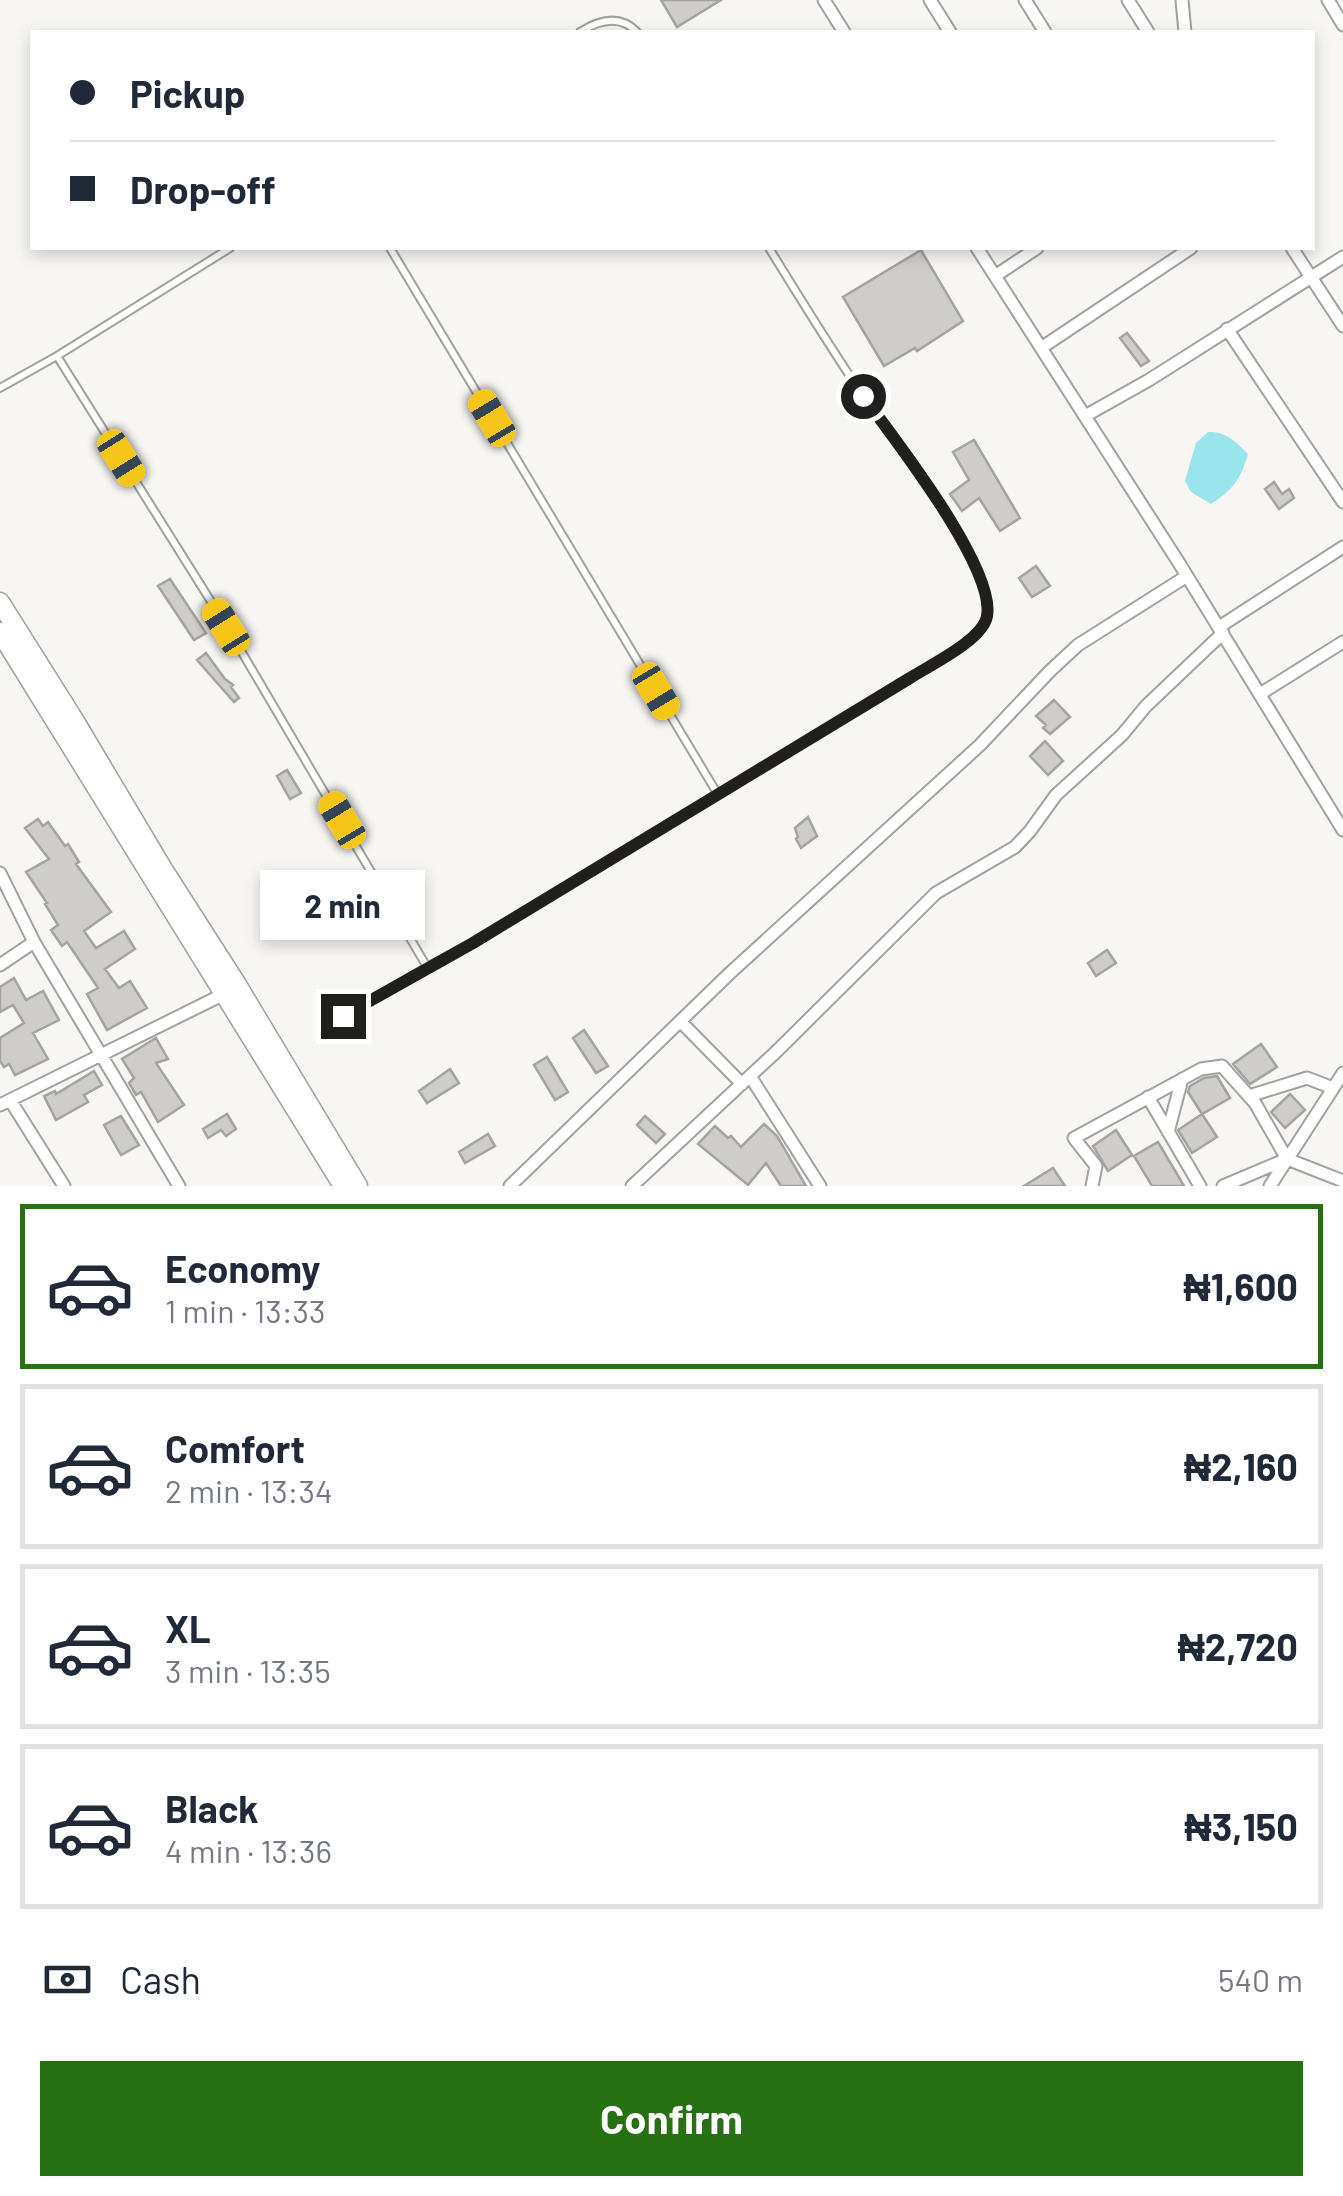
<!DOCTYPE html>
<meta charset="utf-8">
<style>
body{margin:0;font-family:Barlow,sans-serif;background:#f6f6f7;color:#1f2937;height:100vh;display:flex;flex-direction:column;font-size:38px;white-space:nowrap}
*{box-sizing:border-box;margin:0}
p{font-size:32px;color:#747a83}
.icon{flex:none;width:55px;height:55px;fill:none;stroke:currentColor;stroke-width:2;stroke-linecap:round;stroke-linejoin:round}
.map{position:relative;height:1186px;overflow:hidden}
.side{display:flex;flex-direction:column;background:#fff;flex:1}
.side>*{flex:none}
.banner{position:absolute;left:30px;top:30px;width:1285px;height:220px;border-radius:0px;box-shadow:0 5px 15px #0003;display:grid;align-content:center;height:220px;padding:0 40px;background:#fff}
.end{position:absolute;width:45px;height:45px;margin:-22px;border:12px solid #201f1d;background:#fff;box-shadow:0 0 0 5px #fff}
.from{border-radius:50%}
.bubble{position:absolute;height:70px;border-radius:0px;background:#fff;box-shadow:0 5px 15px #0003;font-size:32px;font-weight:700;line-height:70px;text-align:center}
.car{position:absolute;width:30px;height:60px;margin:-30px -15px;border-radius:12px;box-shadow:0 0 8px 2px #0007;background:linear-gradient(#f5c518 24%,#345 0 40%,#f5c518 0 76%,#345 0 86%,#f5c518 0)}
.banner b{display:flex;align-items:center;gap:35px;height:95px;font-size:38px}
.banner b+b{border-top:2px solid #e0e1e3}
.banner i{width:25px;height:25px;background:#1f2937}
ul{padding:18px 0 0;list-style:none}
li{display:flex;align-items:center;gap:30px;height:165px;margin:0 20px 15px;padding:0 20px;border:5px solid #e0e1e3;border-radius:0px}
li div{flex:1}
li b{display:block;font-size:38px}
li em{font-style:normal;font-weight:700}
li.on{border-color:#277114}
li>.icon{width:90px;height:90px;stroke-width:1.5}
.pay{display:flex;align-items:center;gap:25px;height:110px;padding:0 40px;font-size:38px}
.pay p{margin-inline-start:auto}
.primary-button{display:flex;gap:20px;margin-top:auto;padding:20px 40px}
.primary-button a{flex:1;height:115px;border-radius:0px;background:#277114;color:#fff;font-size:40px;font-weight:700;line-height:115px;text-align:center}
.map>svg:first-child{display:block}
.water{fill:#9ae4ed}
.building{fill:#cfcdc9;stroke:#a5a39f;stroke-width:2.5}
.lines{fill:none;stroke-linecap:round;stroke-linejoin:round}
.lane-casing{stroke:#a3a19d;stroke-width:10}
.street-casing{stroke:#a3a19d;stroke-width:15}
.secondary-casing{stroke:#a3a19d;stroke-width:21}
.lane{stroke:#fff;stroke-width:6}
.street{stroke:#fff;stroke-width:11}
.secondary{stroke:#fff;stroke-width:18}
.route{stroke:#201f1d;stroke-width:12}
</style>
<div class="map">
<svg width="1343" height="1186" viewBox="0 0 1343 1186">
<rect width="100%" height="100%" fill="#f8f6f2"/>
<path class="water" d="M1208,432C1226,431 1236,442 1248,454C1240,480 1234,489 1211,504L1191,492L1185,481L1196,443Z"/>
<path class="building" d="M661,0H721L677,27Z
M921,250L963,321L917,351L915,348L884,366L843,297Z
M1127,333L1149,361L1141,366L1120,338Z
M974,440L1020,518L1000,531L979,498L962,511L950,494L969,480L953,452Z
M1274,482L1282,494L1289,489L1294,498L1279,509L1265,489Z
M1036,566L1050,586L1032,597L1019,578Z
M170,579L206,633L194,640L158,586Z
M206,653L225,679L233,685L231,687L239,698L234,702L197,660Z
M1054,700L1070,717L1050,734L1043,728L1046,725L1036,716Z
M1045,741L1063,761L1048,775L1030,756Z
M287,770L301,793L290,799L277,776Z
M808,817L817,836L801,848L796,839L798,837L795,828Z
M38,819L43,826L48,822L65,846L68,844L79,862L76,864L111,912L84,931L96,948L124,931L135,949L105,969L119,988L130,981L147,1008L107,1030L87,994L98,988L67,942L62,946L51,930L58,925L45,904L47,903L26,872L49,859L25,828Z
M1107,950L1116,963L1096,976L1088,963Z
M14,978L26,1000L43,991L59,1020L33,1033L48,1059L15,1075L9,1064L4,1067L0,1061V1038L24,1023L13,1005L0,1012V987Z
M584,1030L608,1066L596,1073L573,1038Z
M156,1038L168,1059L156,1063L184,1105L158,1122L141,1092L136,1095L129,1083L134,1078L122,1059Z
M1261,1044L1277,1067L1250,1084L1233,1064Z
M547,1057L568,1092L555,1100L534,1065Z
M450,1069L459,1083L427,1103L419,1091Z
M94,1071L102,1085L84,1095L88,1102L56,1120L44,1096L55,1091L56,1094Z
M1217,1076L1230,1098L1202,1114L1188,1092L1190,1086L1204,1078Z
M1290,1094L1305,1110L1285,1128L1271,1112Z
M227,1114L236,1129L226,1136L221,1130L208,1138L203,1129Z
M1202,1114L1217,1137L1192,1153L1178,1130Z
M121,1116L139,1145L121,1155L104,1125Z
M645,1116L665,1134L656,1143L637,1125Z
M764,1124L777,1136L806,1186H781L766,1163L748,1185L698,1144L715,1126L728,1138L731,1136L741,1147Z
M1116,1130L1132,1155L1108,1171L1093,1146Z
M488,1134L495,1146L465,1163L459,1152Z
M1158,1142L1177,1174L1184,1186H1152L1134,1156Z
M1053,1168L1065,1186H1024Z"/>
<g class="lines">
<g class="lane-casing">
<path id="lane" d="M580,32C599,20 620,14 637,32
M390,248L717,793
M57,356L227,627L427,967
M0,388L57,356L230,248
M343,1016L427,967L473,943L910,678C930,665 983,640 987,616C996,568 893,439 864,397C831,349 800,298 769,248"/>
</g>
<g class="street-casing">
<path id="street" d="M824,0L844,32
M930,0L950,32
M1025,0L1045,32
M1128,0L1148,32
M1182,0L1185,32
M1328,0L1343,25
M977,248L1179,563L1343,830
M1292,248L1343,326
M995,276L1037,248
M1227,329L1343,502
M1041,348L1191,248
M1085,416L1149,380L1343,257
M1219,627L1343,547
M1260,694L1343,642
M0,873L34,942L179,1186
M0,965L34,942
M680,1021L742,1084
M750,1076L820,1186
M1249,1096L1307,1078L1333,1088
M1148,1097L1200,1186
M10,1100L64,1186
M0,1105L224,994
M1168,1132L1182,1079
M1287,1159L1343,1181
M510,1186L730,973L980,745L1050,671L1078,645L1187,576
M632,1186L778,1050L936,893L1015,847L1030,831L1056,795L1122,735L1146,706L1223,633
M1092,1186L1096,1166L1074,1138L1201,1069L1222,1066L1255,1103L1287,1159L1223,1186
M1270,1186L1343,1073"/>
</g>
<g class="secondary-casing">
<path id="secondary" d="M0,602L73,718L163,869L236,983L358,1186
M0,632L343,1186"/>
</g>
<use href="#lane" class="lane"/>
<use href="#street" class="street"/>
<use href="#secondary" class="secondary"/>
</g>
<g class="lines">
<path class="route" d="M343,1016L473,943L910,678C930,665 983,640 987,616C996,568 893,437 863,396"/>
</g>
</svg>
<i class="end from" style="left:863px;top:396px"></i>
<i class="end" style="left:343px;top:1016px"></i>
<div class="bubble" style="left:260px;top:870px;width:165px">2 min</div>
<i class="car" style="left:492px;top:418px;rotate:329deg"></i>
<i class="car" style="left:121px;top:458px;rotate:148deg"></i>
<i class="car" style="left:226px;top:627px;rotate:328deg"></i>
<i class="car" style="left:656px;top:691px;rotate:149deg"></i>
<i class="car" style="left:342px;top:820px;rotate:329deg"></i>
<div class="banner">
<b><i class="from"></i>Pickup</b>
<b><i></i>Drop-off</b>
</div>
</div>
<section class="side">
<ul>
<li class="on"><svg class="icon" aria-label="car" viewBox="0 0 24 24"><path d="M5 17H2v-5l4-1 3-4h7l3 4 3 1v5h-3M9 17h6M6 11h13"/><circle cx="7" cy="17" r="2"/><circle cx="17" cy="17" r="2"/></svg><div><b>Economy</b><p>1 min · 13:33</p></div><em>₦1,600</em></li>
<li><svg class="icon" aria-label="car" viewBox="0 0 24 24"><path d="M5 17H2v-5l4-1 3-4h7l3 4 3 1v5h-3M9 17h6M6 11h13"/><circle cx="7" cy="17" r="2"/><circle cx="17" cy="17" r="2"/></svg><div><b>Comfort</b><p>2 min · 13:34</p></div><em>₦2,160</em></li>
<li><svg class="icon" aria-label="car" viewBox="0 0 24 24"><path d="M5 17H2v-5l4-1 3-4h7l3 4 3 1v5h-3M9 17h6M6 11h13"/><circle cx="7" cy="17" r="2"/><circle cx="17" cy="17" r="2"/></svg><div><b>XL</b><p>3 min · 13:35</p></div><em>₦2,720</em></li>
<li><svg class="icon" aria-label="car" viewBox="0 0 24 24"><path d="M5 17H2v-5l4-1 3-4h7l3 4 3 1v5h-3M9 17h6M6 11h13"/><circle cx="7" cy="17" r="2"/><circle cx="17" cy="17" r="2"/></svg><div><b>Black</b><p>4 min · 13:36</p></div><em>₦3,150</em></li>
</ul>
<div class="pay"><svg class="icon" aria-label="cash" viewBox="0 0 24 24"><path d="M3 7h18v10H3z"/><circle cx="12" cy="12" r="2"/></svg>Cash<p>540 m</p></div>
<div class="primary-button"><a>Confirm</a></div>
</section>
